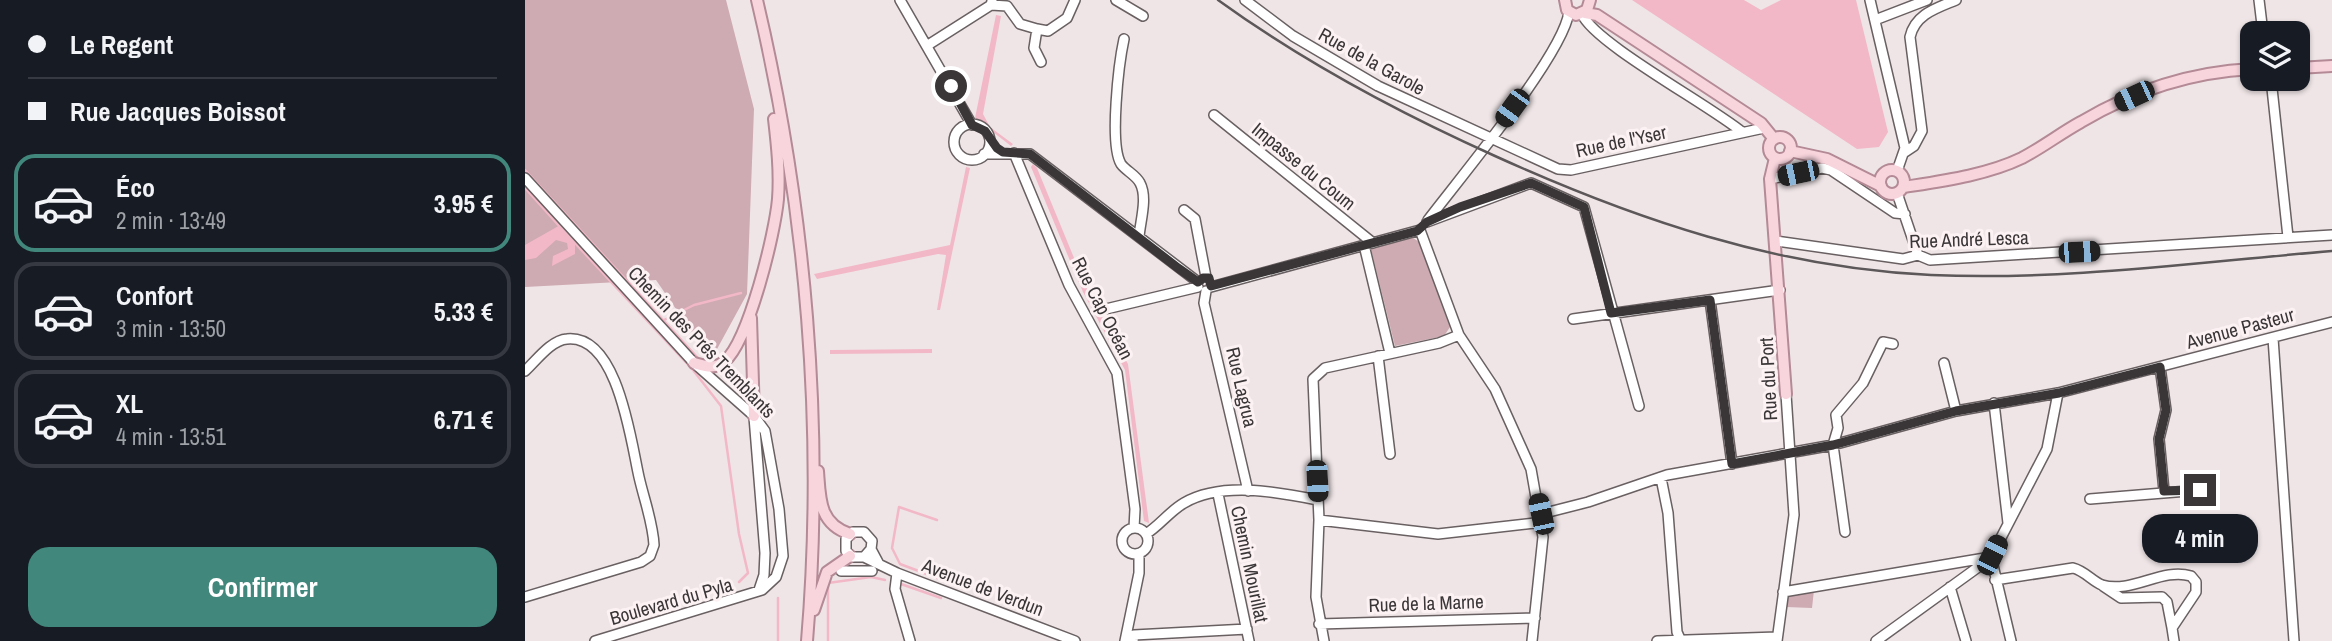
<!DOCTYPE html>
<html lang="fr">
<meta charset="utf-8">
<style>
body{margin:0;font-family:"Archivo Narrow",sans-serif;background:#242831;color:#f1f3f6;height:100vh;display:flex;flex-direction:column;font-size:26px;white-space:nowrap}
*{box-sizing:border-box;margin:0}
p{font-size:23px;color:#9ea1a6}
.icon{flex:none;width:38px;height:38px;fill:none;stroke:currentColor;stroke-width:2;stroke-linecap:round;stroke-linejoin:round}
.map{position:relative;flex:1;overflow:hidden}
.drawer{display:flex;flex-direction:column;background:#171b24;width:525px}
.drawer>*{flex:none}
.guide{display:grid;align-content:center;height:154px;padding:0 28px;background:#171b24}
.controls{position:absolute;left:1715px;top:21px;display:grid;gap:14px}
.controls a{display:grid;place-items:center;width:70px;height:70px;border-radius:14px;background:#171b24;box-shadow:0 2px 5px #0004;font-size:35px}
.end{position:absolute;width:32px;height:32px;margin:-16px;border:9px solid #3a3637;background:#fff;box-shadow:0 0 0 4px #fff}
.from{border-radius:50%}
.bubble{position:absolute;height:49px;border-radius:21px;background:#171b24;box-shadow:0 2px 5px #0004;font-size:23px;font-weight:700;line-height:49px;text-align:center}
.car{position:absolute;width:21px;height:42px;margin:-21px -10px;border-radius:9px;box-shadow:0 0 5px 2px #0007;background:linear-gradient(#222 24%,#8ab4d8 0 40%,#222 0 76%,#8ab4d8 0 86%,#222 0)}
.guide b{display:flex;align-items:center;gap:24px;height:66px;font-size:26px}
.guide b+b{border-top:2px solid #363941}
.guide i{width:18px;height:18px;background:#f1f3f6}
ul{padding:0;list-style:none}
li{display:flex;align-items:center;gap:21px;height:98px;margin:0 14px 10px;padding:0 14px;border:4px solid #363941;border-radius:21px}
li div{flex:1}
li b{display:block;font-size:26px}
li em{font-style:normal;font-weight:700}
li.on{border-color:#42877c}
li>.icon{width:63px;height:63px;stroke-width:1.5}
.action{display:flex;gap:14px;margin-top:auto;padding:14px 28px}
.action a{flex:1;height:80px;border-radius:21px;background:#42877c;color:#fff;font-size:28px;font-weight:700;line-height:80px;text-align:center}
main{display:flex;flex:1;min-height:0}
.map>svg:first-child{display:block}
.green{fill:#ceaab2}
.water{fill:#f2b8c7}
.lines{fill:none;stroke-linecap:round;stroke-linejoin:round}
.stream{stroke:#f2b8c7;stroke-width:2.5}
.minor-casing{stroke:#696062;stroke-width:12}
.major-casing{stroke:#b38a95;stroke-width:14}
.minor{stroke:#fff;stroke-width:9}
.major{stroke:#f8d4dd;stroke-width:10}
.rail{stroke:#5c5758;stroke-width:2.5}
.route{stroke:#3a3637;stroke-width:9}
.labels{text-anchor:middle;stroke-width:6;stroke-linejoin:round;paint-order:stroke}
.street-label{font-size:19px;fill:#3a3637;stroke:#fcf2f4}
</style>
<main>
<section class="drawer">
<div class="guide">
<b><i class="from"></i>Le Regent</b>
<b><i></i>Rue Jacques Boissot</b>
</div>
<ul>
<li class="on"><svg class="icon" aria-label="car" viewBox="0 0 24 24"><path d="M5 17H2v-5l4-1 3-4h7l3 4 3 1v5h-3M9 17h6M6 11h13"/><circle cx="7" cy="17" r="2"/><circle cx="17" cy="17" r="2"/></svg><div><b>Éco</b><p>2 min · 13:49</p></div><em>3.95 €</em></li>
<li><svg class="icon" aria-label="car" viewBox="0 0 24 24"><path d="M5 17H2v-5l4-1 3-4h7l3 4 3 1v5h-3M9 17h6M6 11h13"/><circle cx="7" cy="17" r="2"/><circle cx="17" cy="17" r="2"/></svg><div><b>Confort</b><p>3 min · 13:50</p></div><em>5.33 €</em></li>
<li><svg class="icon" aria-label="car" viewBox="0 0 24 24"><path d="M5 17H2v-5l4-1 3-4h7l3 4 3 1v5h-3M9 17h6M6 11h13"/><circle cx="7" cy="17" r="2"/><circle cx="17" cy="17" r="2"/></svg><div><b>XL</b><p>4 min · 13:51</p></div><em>6.71 €</em></li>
</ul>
<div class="action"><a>Confirmer</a></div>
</section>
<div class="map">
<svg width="1807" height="641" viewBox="0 0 1807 641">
<rect width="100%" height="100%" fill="#efe5e7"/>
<path class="green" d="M0,0H201L229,109L222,294L186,360L131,280L0,287Z
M887,237L894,242L925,327L919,336L870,346L846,249Z
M1289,590L1287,608L1261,607L1263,593Z"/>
<path class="water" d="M1107,0H1219L1236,10L1256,0H1331L1363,132L1354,147L1332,149Z
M471,15L476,16L458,114L465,127L488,144L486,146L450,118Z
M508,164L512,168L561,287L603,364L624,523L619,521L600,370L558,292L506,167Z
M441,167L445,168L415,310H412L421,255L413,254L292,279L289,274L425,245Z
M37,224L50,241V254L27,266L28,256L43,249L42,243L31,240L11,258L0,260V245Z
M407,349V353L305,354V350Z"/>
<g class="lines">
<path class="stream" d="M0,170L173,358
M0,188L35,227
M49,242L168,370L196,406L214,534L223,573L214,582
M139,320L169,305L216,293
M412,520L374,507L367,548L375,564L415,579
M376,584L416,598
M253,641V598
M303,641V583L346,577L360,580"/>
<g class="minor-casing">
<path id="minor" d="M375,0L447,125
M591,0L618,16
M720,0L768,36L853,86L1033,169L1046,170L1239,128
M1345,0L1380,148L1372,171
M1734,0L1738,33
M466,5L482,6L495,24L512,29L509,48L516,62
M1057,14C1069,43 1186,106 1217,132
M1350,20L1402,0
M512,29L523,31L542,18L550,0
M599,39C594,62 584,144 596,164C601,171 611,175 615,183C623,198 615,222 614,237
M403,45L466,5L467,1
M1746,79L1763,237
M689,115L848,243
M429 142a18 18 0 1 1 36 0a18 18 0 1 1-36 0Z
M1380,152L1389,146L1397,131L1385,37C1390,14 1412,8 1431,0
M489,153L544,285L592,373L610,509L609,528
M459,154H505L673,282
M0,178L169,363L229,416L240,431L254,509L258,556L251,577L237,590L70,641
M1245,179L1297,168L1306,170L1370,213L1380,214
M1372,193L1393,255
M659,210L670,219L681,277
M903,220C934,179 1038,55 1044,12
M902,222L1006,183L1059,207L1114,406
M895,230L934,335L970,389L1006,469L1018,537L1007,641
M1251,241L1378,259L1393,255L1405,260L1807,235
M839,245L865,353
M686,287L895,230
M681,291L679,303L723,491
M1185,300L1207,464
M581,309L673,287
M1048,319L1255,290
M1748,338L1769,641
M853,356L865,454
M1419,363L1431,411
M1635,367L1641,410L1634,439L1639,491
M0,371C11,361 26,340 42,339C93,334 106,442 114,477C119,499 128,523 129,545L125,556L116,562L0,597
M1469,403L1483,523
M229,417L240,553L239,575L234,590
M1136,478L1143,513L1152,632L1156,641
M693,494L724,641
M1565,499L1675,490
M1016,514L1063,502L1142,475L1308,445L1431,411L1533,393L1807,322
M794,520L913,534L1018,522
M597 541a13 13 0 1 1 26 0a13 13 0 1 1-26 0Z
M1320,532L1308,445L1313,428L1311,415L1338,383L1358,342L1368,344
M621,534C635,525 645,511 659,503C697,481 753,492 793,500
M346,549L339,557H327L321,551V539L328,532H339L347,541L346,549L354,564
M339,557L372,573L550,641
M316,571H347
M372,573L370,589L385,641
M1470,580L1548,568C1560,571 1567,581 1577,585C1607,594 1637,567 1666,576L1671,582V592L1647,628L1649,641
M1578,586L1596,598L1637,597L1642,602L1647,628
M1425,587L1441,641
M1258,592L1466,557
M794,624L1010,618
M600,641L614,573V554
M608,641L609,635L722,629
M799,641L791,597L794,520L788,379L800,368L914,343L934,335
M1132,641L1252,637
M1252,641L1269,515L1261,394
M1351,641L1463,560
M1486,641L1466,557L1522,449L1533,393"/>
</g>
<g class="major-casing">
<path id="major" d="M232,0C281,207 300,429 282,641
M1040,0L1042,10L1051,15L1062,10L1065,0
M1060,13L1072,15L1236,123L1249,139
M1773,68L1807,66
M1244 148a11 11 0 1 1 22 0a11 11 0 1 1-22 0Z
M1265,151L1302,159L1356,186
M1250,158L1245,179L1261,394
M1355 182a12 12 0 1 1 24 0a12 12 0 1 1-24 0Z
M1379,187C1417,181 1462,175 1497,158C1518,147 1536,133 1556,122C1610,90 1665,72 1727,69
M226,318L229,416
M169,363C180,366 190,370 200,361C224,340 250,233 253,199C255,172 252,145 249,119
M293,471C295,499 294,524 325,534
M289,610L302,572L325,556"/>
</g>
<use href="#minor" class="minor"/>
<use href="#major" class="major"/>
<path class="rail" d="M693,0C780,63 872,112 970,156C1109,219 1252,268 1406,275C1539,281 1674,262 1807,251"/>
</g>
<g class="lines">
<path class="route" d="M426,86L447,125L460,131L472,148L478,152L505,154L653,268L673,282L678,278H684L686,286L892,231L902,222L935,207L1006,183L1059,207L1086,313L1185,300L1207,464L1308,445L1431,411L1534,393L1635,367L1641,410L1634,439L1639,491L1675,490"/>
</g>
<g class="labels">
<g class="street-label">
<text transform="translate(847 61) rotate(29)" y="7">Rue de la Garole</text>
<text transform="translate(1096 141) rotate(-12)" y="7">Rue de l'Yser</text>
<text transform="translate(779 166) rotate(39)" y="7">Impasse du Coum</text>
<text transform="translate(1444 239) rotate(-2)" y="7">Rue André Lesca</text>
<text transform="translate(578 308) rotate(63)" y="7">Rue Cap Océan</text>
<text transform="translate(1715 328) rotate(-15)" y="7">Avenue Pasteur</text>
<text transform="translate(177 342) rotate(46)" y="7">Chemin des Prés Tremblants</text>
<text transform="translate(1243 379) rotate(-93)" y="7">Rue du Port</text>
<text transform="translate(717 387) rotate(77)" y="7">Rue Lagrua</text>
<text transform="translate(725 564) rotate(78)" y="7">Chemin Mourillat</text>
<text transform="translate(458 587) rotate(21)" y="7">Avenue de Verdun</text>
<text transform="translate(146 601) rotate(-16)" y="7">Boulevard du Pyla</text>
<text transform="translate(901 603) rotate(-2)" y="7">Rue de la Marne</text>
</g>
</g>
</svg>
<div class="controls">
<a><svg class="icon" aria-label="layers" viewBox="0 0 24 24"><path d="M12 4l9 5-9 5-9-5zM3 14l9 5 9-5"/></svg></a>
</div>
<i class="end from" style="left:426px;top:86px"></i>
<i class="end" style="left:1675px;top:490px"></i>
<div class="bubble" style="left:1617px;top:514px;width:116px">4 min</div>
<i class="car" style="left:1609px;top:96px;rotate:245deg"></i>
<i class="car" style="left:987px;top:108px;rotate:216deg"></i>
<i class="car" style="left:1273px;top:173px;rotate:258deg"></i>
<i class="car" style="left:1554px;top:252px;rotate:87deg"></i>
<i class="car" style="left:792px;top:481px;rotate:177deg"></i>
<i class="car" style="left:1016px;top:514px;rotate:348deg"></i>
<i class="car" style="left:1467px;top:555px;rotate:26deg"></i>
</div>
</main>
